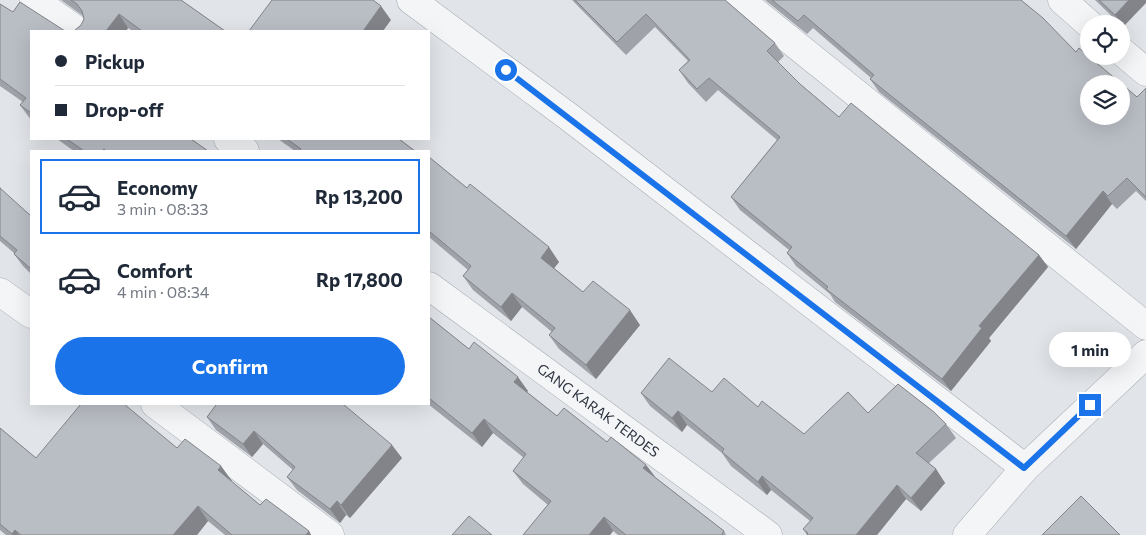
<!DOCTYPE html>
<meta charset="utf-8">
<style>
body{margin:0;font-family:Commissioner,sans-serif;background:#f6f6f7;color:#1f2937;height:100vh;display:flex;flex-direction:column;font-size:19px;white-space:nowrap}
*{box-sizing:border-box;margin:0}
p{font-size:16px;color:#747a83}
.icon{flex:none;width:28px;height:28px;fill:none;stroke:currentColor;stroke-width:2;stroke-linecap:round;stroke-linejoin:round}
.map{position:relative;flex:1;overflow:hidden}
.sheet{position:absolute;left:30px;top:150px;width:400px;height:255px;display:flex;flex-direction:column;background:#fff;border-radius:0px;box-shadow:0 5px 20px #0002}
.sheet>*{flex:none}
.banner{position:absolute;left:30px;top:30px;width:400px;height:110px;border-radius:0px;box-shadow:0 5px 20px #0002;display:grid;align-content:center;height:110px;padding:0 25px;background:#fff}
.tools{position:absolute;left:1080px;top:15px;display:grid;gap:10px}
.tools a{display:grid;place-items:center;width:50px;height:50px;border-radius:50%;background:#fff;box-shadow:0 5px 20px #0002;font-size:25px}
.end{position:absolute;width:22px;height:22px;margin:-11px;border:6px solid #1a73e8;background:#fff;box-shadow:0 0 0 2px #fff}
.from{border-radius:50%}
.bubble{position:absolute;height:35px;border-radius:18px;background:#fff;box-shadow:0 5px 20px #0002;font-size:16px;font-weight:700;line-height:35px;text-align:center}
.banner b{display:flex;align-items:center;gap:18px;height:48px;font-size:19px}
.banner b+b{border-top:1px solid #e0e1e3}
.banner i{width:12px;height:12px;background:#1f2937}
ul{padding:9px 0 0;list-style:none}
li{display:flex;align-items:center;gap:15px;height:75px;margin:0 10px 8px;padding:0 15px;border:2px solid transparent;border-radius:0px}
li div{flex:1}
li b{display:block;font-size:19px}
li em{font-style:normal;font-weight:700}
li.current{border-color:#1a73e8}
li>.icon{width:45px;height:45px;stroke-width:1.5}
.button{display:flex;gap:10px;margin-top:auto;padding:10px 25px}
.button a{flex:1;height:58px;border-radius:30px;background:#1a73e8;color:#fff;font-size:20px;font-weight:700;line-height:58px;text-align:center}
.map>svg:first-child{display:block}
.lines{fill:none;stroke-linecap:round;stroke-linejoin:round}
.minor-casing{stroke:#a7abb2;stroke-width:29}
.minor{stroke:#f3f5f7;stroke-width:28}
.wall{fill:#9fa3a9}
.shaded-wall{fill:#828489}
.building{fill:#b9bdc4;stroke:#828489;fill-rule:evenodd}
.route{stroke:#1a73e8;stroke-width:6}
.labels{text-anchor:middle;stroke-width:4.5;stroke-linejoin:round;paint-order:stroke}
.street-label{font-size:14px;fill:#2b323e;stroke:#f0f3f6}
</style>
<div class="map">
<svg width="1146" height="535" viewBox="0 0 1146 535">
<rect width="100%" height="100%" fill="#e1e4e8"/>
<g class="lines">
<g class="minor-casing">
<g id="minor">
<path d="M34,0L78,31"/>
<path d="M411,0L569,117L1025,468"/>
<path d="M740,0L1146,326"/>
<path d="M1062,0L1089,24"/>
<path d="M1121,51L1146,72"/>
<path d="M228,139L245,151"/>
<path id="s1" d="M429,286L768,535"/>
<path d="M0,292L31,314"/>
<path d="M155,404L330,535"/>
<path d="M967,535L1025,468L1146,354"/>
</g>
</g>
<use href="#minor" class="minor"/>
</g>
<path class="wall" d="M61,0H181L225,31H133L128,28L126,31H74L81,25L84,19L83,16Z
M572,0H725L775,43L784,56L778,62L800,84L839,117L1039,255L1048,267L989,338L991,341L951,391L835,302L830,294L796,266L787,253L789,250L740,210L731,197L777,140L718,90L706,102L688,83L679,70L688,61L655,27L626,55Z
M765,0H1021L1076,52L1137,97L1146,88V201L1136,191L1117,209L1112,204L1076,249L879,92L870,79L871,78L813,28L807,34Z
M1095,0H1146L1123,27L1121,25V24H1120Z
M0,4L13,12L31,31V120L20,105L23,102L0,86Z
M57,139H194L193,140L208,151H74Z
M278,139H399L415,151H295Z
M429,157L559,262L554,268L583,292L640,325L596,379L559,349L549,335L552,332L522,307L511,321L473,290L463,276L468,270L429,237Z
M0,187L1,188L0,189L31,216V274L23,266L14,254V253L0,241Z
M429,317L469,349L528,391L527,392L557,416L607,442L646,465L655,477L724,531L726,535H618L613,531L610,535H523L548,505L523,484L513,471L524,458L493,433L482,447L428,404Z
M712,392L758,407L804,434L868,413L946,424L956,438L929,463L936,469L945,483L921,511L906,499L877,535H807L803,529L810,521L771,490L767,495L731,466L722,453L687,425L682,432L650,406L641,393Z
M215,404L402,458L350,518L346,515L340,523L297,490L287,477L293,470L263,444L252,457L216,430L207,417L216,406Z
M0,428L36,458L177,448L221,466L231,481L260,505L309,531L311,535H225L208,521L197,535H6L0,530Z"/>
<path class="shaded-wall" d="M1129,0H1146V3L1123,27L1115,15Z
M381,6L391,20L383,31H363Z
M119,14L128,28L126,31H106Z
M1103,191L1112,204L1076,249L1066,236Z
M549,247L559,262L551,272L541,258Z
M1039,255L1048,267L989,338L991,341L951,391L942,379L979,326Z
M512,293L522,307L511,321L501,307Z
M630,310L640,325L596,379L586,365Z
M518,377L528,391L524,395L514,382Z
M678,411L687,425L682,432L672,418Z
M484,419L493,433L482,447L472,433Z
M254,431L263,444L252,457L243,444Z
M392,445L402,458L350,518L341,505Z
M646,465L656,478L643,468Z
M221,466L232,481L228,485L218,470Z
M936,469L945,483L921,511L911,498Z
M762,476L771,490L767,495L758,482Z
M897,485L906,499L877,535H856Z
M337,501L346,515L340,523L330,509Z
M198,506L208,521L197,535H173Z
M604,517L613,531L610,535H589Z
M15,530L19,535H13L12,534Z
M309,531L311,535H306Z"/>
<path class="building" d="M71,0H181L225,31H142L119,14L106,31H74L81,25L84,19L82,11L77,4Z
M272,0H373L381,6L363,31H249Z
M575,0H725L775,43L767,51L800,84L839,117L851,103L1039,255L979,326L982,328L942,379L826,289L828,287L787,253L792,247L731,197L780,137L709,78L697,89L679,70L690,60L646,14L617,42Z
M772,0H1021L1043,18L1076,52L1079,48L1137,97L1146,88V197L1127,178L1108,196L1103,191L1066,236L870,79L874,75L804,15L798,21ZM1089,84H1121V116H1089Z
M1099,0H1129L1115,15Z
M20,2L65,31H31V113L20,105L26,98L0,79V4L13,12Z
M67,139H191L208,151H106L104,149L102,151H84Z
M287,139H399L415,151H301L300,150L301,149Z
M429,157L467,188L470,184L549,247L541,258L583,292L593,281L630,310L586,365L549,335L555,328L512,293L501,307L463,276L471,266L429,231Z
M0,188L31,216V269L14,254L17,250L0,236Z
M429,317L469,349L474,342L518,377L514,382L557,416L564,408L607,442L611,437L646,465L643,468L724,531L722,534L723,535H626L604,517L589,535H523L551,501L513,471L526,454L484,419L472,433L429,398Z
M669,358L712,392L724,378L758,407L762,401L804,434L848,392L868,413L898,384L934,412L946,424L916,453L936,469L911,498L897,485L856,535H807L808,533L803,529L813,518L762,476L758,482L722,452L724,449L678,411L672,418L641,393Z
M81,404H124L177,448L185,439L221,466L218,470L260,505L266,499L309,531L306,535H232L198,506L173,535H21L15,530L12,534L0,524V428L36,458Z
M215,404H343L392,445L341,505L337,501L330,509L287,477L295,467L254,431L243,444L207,417L216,405Z
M1081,496L1120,535H1042Z
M469,516L492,535H452Z"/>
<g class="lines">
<path class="route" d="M506,70L1024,468L1090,405"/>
</g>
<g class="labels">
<g class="street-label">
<text dy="5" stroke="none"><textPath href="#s1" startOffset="210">GANG KARAK TERDES</textPath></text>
</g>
</g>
</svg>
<div class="tools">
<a><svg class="icon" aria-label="locate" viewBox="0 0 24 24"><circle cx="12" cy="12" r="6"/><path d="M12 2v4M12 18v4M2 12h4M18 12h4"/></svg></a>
<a><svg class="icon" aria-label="layers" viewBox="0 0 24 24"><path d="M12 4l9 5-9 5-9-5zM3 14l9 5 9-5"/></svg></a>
</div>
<i class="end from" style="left:506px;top:70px"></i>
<i class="end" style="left:1090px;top:405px"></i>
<div class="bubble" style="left:1049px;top:332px;width:82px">1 min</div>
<div class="banner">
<b><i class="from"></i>Pickup</b>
<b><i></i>Drop-off</b>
</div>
<section class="sheet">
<ul>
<li class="current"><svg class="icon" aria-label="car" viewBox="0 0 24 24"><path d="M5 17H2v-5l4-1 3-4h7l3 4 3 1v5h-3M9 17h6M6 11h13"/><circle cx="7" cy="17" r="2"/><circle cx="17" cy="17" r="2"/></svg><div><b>Economy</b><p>3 min · 08:33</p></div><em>Rp 13,200</em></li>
<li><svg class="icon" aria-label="car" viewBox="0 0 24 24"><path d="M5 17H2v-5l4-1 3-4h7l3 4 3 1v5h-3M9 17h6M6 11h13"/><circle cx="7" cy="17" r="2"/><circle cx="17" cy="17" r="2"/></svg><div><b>Comfort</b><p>4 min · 08:34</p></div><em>Rp 17,800</em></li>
</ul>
<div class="button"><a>Confirm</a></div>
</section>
</div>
